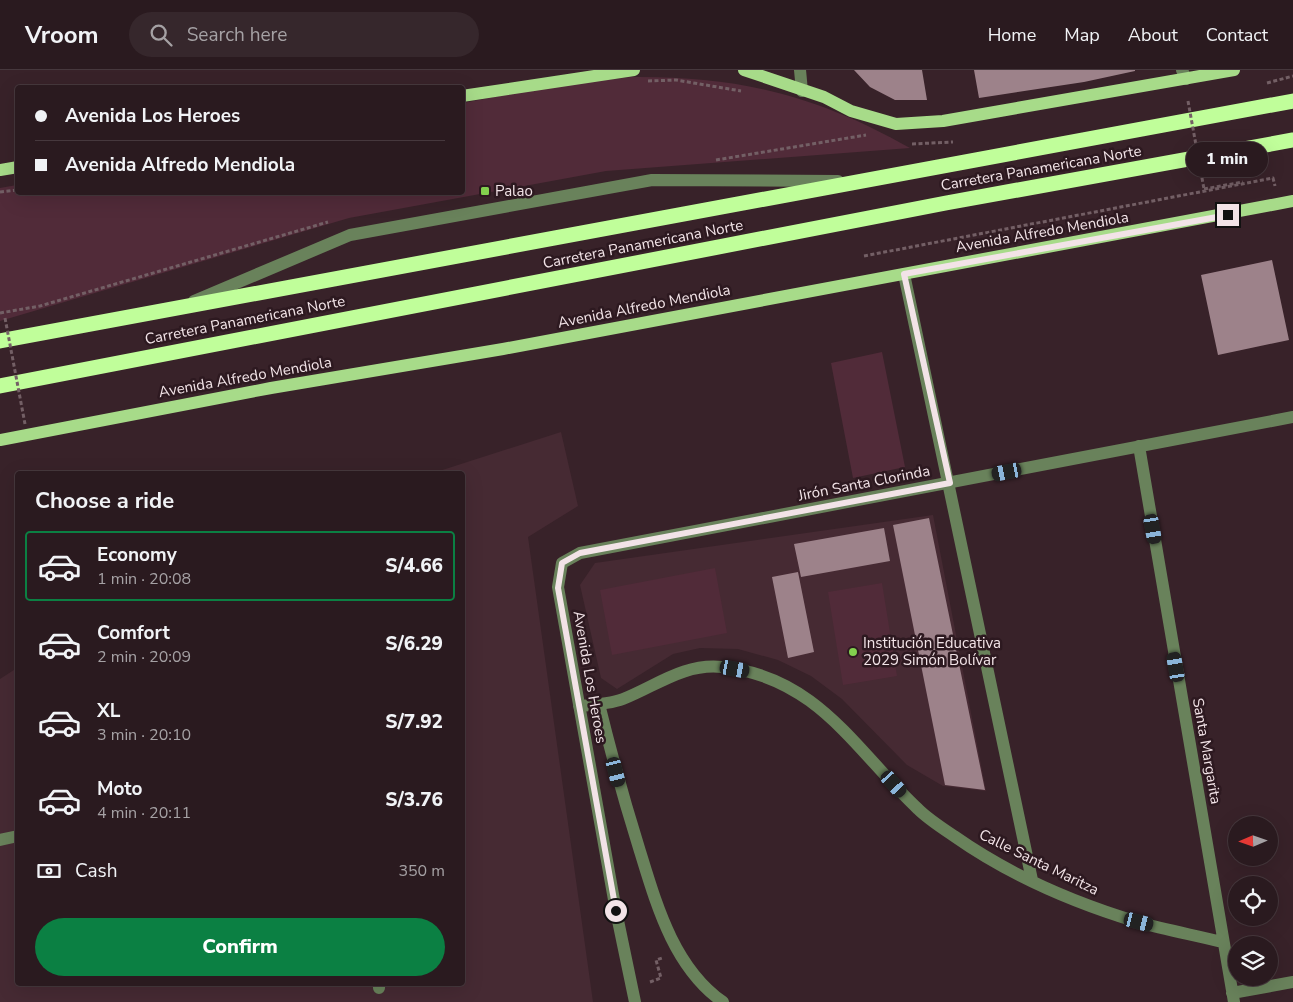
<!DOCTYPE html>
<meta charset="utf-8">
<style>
body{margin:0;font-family:"Nunito Sans",sans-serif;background:#36272c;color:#f1f3f6;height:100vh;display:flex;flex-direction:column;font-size:19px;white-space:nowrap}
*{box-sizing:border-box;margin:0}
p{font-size:16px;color:#a5a1a4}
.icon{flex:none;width:28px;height:28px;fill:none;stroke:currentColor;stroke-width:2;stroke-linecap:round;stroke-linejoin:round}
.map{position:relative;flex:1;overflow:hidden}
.details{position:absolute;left:15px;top:401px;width:450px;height:515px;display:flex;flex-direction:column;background:#2a1a1f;border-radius:5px;box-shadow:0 5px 20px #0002,0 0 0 1px #46383d}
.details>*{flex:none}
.top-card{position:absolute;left:15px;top:15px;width:450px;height:110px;border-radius:5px;box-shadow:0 5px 20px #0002,0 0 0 1px #46383d;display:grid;align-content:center;height:110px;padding:0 20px;background:#2a1a1f}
.needle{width:32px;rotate:268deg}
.buttons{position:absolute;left:1228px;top:746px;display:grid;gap:10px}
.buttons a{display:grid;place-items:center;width:50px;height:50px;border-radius:50%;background:#2a1a1f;box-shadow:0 5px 20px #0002,0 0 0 1px #46383d;font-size:25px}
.end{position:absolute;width:22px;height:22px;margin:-11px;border:6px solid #f2e3e7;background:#111;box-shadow:0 0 0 2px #111}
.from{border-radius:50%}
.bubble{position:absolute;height:35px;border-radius:18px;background:#2a1a1f;box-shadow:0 5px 20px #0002,0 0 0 1px #46383d;font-size:16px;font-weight:800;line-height:35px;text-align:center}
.car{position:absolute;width:15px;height:30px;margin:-15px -8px;border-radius:6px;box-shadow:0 0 4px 1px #0007;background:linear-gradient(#222 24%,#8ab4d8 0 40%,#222 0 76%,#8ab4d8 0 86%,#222 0)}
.top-card b{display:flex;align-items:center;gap:18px;height:48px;font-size:19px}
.top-card b+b{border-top:1px solid #46383d}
.top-card i{width:12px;height:12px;background:#f1f3f6}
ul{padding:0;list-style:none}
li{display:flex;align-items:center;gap:15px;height:70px;margin:0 10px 8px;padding:0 10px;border:2px solid transparent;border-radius:5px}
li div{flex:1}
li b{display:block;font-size:19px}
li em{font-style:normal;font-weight:800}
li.active{border-color:#0b8043}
li>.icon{width:45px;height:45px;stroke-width:1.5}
h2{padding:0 20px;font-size:22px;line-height:60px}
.pay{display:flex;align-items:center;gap:12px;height:55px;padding:0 20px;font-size:19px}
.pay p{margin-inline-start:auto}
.cta{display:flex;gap:10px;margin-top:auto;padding:10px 20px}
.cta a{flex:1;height:58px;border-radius:30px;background:#0b8043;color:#fff;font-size:20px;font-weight:800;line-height:58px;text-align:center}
header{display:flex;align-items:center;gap:30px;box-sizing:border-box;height:70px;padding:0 25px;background:#2a1a1f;border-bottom:1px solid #46383d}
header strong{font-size:24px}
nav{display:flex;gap:28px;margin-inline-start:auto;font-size:18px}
.search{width:350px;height:45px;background:#36272c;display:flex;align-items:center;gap:12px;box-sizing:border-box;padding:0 18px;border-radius:28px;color:#a5a1a4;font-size:19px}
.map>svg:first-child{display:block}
.built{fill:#462a33}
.green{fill:#512b39}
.building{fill:#9d828a}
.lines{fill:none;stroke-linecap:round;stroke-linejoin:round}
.path{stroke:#735f65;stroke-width:3;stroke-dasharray:4 2.5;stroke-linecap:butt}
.minor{stroke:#69825b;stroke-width:12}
.major{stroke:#a7db89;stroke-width:12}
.highway{stroke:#c0fe9a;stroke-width:15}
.path-bridge{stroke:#735f65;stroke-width:3;stroke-dasharray:4 2.5;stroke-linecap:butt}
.route{stroke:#f2e3e7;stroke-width:6}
.poi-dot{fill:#83d04e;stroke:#2d1920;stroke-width:2}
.labels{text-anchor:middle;stroke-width:5;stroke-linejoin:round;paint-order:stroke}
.street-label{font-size:15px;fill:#f2e3e7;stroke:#2d1920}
.poi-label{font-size:15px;fill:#f2e3e7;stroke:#2d1920;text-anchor:start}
</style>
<header>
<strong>Vroom</strong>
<div class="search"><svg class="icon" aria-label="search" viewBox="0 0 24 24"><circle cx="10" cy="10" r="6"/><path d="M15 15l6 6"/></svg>Search here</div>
<nav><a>Home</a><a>Map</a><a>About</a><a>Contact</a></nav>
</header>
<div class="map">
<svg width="1293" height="932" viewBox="0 0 1293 932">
<rect width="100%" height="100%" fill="#382229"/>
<path class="built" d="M561,362L578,436L528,467L593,932H0V609L17,598L18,914H462V404H430Z
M933,445L986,721L943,716L907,695L842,629L811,606L778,590L738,579L700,578L673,584L617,619L601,608L580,515L595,493Z"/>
<path class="green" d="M631,7C739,6 816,25 910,78L606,101L349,148L0,251V118L17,115L18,122H462L463,33L552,16Z
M882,282L905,397L853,408L831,293Z
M715,498L727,563L612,585L600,520Z
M882,513L897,606L843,615L828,522Z"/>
<path class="building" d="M854,0H922L927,30H895L870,17Z
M974,0H1135V1L1084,12L979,28Z
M1272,190L1289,270L1218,285L1201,205Z
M929,448L985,720L945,715L893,455Z
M884,458L890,491L801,507L794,474Z
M798,502L814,582L788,588L772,507Z"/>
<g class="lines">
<path class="path" d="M648,11L676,10L741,21
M1267,13L1293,6
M912,74L953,72
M716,90L866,65
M1204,119L1243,112
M0,122L18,120
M864,186L1273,108L1275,116
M0,243L40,236L328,152
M650,912L661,908L656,890L662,888"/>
<path class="minor" d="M800,0L802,21
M1182,0L1186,9
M904,204L1032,810
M194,231L350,165L652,110L838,111
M1139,376L1234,932
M599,634C611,683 624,730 639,778C656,833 673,897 723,932
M579,636C593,635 610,634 623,629C656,616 684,593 722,597C818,607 855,680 918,739C928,749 942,758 954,766C1008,804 1075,833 1138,852C1166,860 1194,865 1222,872
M0,770L18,766
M379,918V914
M1232,923L1293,912
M635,932L616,841L558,517L562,493L580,483L1293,347"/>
<path class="major" d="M744,0L824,27L851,41L896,54L943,51L1234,0
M462,26L634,0
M0,100L18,97
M0,370L271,318L503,279L1293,131"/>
<path class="highway" d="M0,271L1293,31
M0,316L946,133L1293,70"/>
<path class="path-bridge" d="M1188,31L1204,119
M5,248L25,354"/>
</g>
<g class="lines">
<path class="route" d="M616,841L558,518L562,493L580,483L950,413L904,204L1228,145"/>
</g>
<g class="poi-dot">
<rect x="480" y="116" width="10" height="10" rx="2.5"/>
<circle cx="853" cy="582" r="5"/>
</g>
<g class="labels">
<g class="street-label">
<text transform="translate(1041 98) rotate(-10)" y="5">Carretera Panamericana Norte</text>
<text transform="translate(1042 162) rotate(-10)" y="5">Avenida Alfredo Mendiola</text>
<text transform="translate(643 174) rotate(-11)" y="5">Carretera Panamericana Norte</text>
<text transform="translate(644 236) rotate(-11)" y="5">Avenida Alfredo Mendiola</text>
<text transform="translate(245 250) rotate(-11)" y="5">Carretera Panamericana Norte</text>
<text transform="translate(245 307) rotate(-10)" y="5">Avenida Alfredo Mendiola</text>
<text transform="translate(864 413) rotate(-11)" y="5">Jirón Santa Clorinda</text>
<text transform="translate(590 607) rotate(80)" y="5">Avenida Los Heroes</text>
<text transform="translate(1207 681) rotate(80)" y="5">Santa Margarita</text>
<text transform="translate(1039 792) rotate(26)" y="5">Calle Santa Maritza</text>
</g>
<g class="poi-label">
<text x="495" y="126">Palao</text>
<text x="863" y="578">Institución Educativa<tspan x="863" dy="17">2029 Simón Bolívar</tspan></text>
</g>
</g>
</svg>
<div class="buttons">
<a><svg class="needle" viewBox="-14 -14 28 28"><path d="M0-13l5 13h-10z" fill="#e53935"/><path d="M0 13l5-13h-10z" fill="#a5a1a4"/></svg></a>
<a><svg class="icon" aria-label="locate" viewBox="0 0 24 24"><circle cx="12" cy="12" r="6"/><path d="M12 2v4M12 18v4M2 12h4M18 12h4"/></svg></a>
<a><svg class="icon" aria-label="layers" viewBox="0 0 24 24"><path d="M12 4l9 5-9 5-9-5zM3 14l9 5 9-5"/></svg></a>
</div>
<i class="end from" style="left:616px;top:841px"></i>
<i class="end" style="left:1228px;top:145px"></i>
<div class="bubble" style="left:1186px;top:72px;width:82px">1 min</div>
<i class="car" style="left:1007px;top:402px;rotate:259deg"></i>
<i class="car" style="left:1153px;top:459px;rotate:170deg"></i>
<i class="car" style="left:1176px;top:597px;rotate:350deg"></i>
<i class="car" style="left:735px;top:599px;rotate:100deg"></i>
<i class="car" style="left:616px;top:702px;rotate:166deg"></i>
<i class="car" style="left:894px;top:714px;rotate:138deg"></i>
<i class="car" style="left:1139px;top:852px;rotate:104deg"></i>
<div class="top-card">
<b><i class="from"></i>Avenida Los Heroes</b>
<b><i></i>Avenida Alfredo Mendiola</b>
</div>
<section class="details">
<h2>Choose a ride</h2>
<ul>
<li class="active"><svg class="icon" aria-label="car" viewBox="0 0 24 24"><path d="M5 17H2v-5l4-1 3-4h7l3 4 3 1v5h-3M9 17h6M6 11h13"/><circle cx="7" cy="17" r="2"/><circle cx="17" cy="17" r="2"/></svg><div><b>Economy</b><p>1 min · 20:08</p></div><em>S/4.66</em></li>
<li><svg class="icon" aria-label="car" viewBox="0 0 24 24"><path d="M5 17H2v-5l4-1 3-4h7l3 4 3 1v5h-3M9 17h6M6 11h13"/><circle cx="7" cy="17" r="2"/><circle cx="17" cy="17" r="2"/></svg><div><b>Comfort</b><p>2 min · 20:09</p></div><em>S/6.29</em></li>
<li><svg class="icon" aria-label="car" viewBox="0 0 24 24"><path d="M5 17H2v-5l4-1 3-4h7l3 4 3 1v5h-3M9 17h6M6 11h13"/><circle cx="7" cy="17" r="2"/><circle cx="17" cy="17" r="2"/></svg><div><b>XL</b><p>3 min · 20:10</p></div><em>S/7.92</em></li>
<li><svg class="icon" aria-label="car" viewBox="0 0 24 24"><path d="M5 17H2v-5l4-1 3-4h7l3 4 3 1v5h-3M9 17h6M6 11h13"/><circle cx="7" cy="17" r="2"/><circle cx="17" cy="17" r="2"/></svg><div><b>Moto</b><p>4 min · 20:11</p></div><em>S/3.76</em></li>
</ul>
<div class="pay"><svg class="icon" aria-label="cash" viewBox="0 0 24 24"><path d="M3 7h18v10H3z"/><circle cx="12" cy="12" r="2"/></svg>Cash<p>350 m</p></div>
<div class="cta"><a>Confirm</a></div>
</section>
</div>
